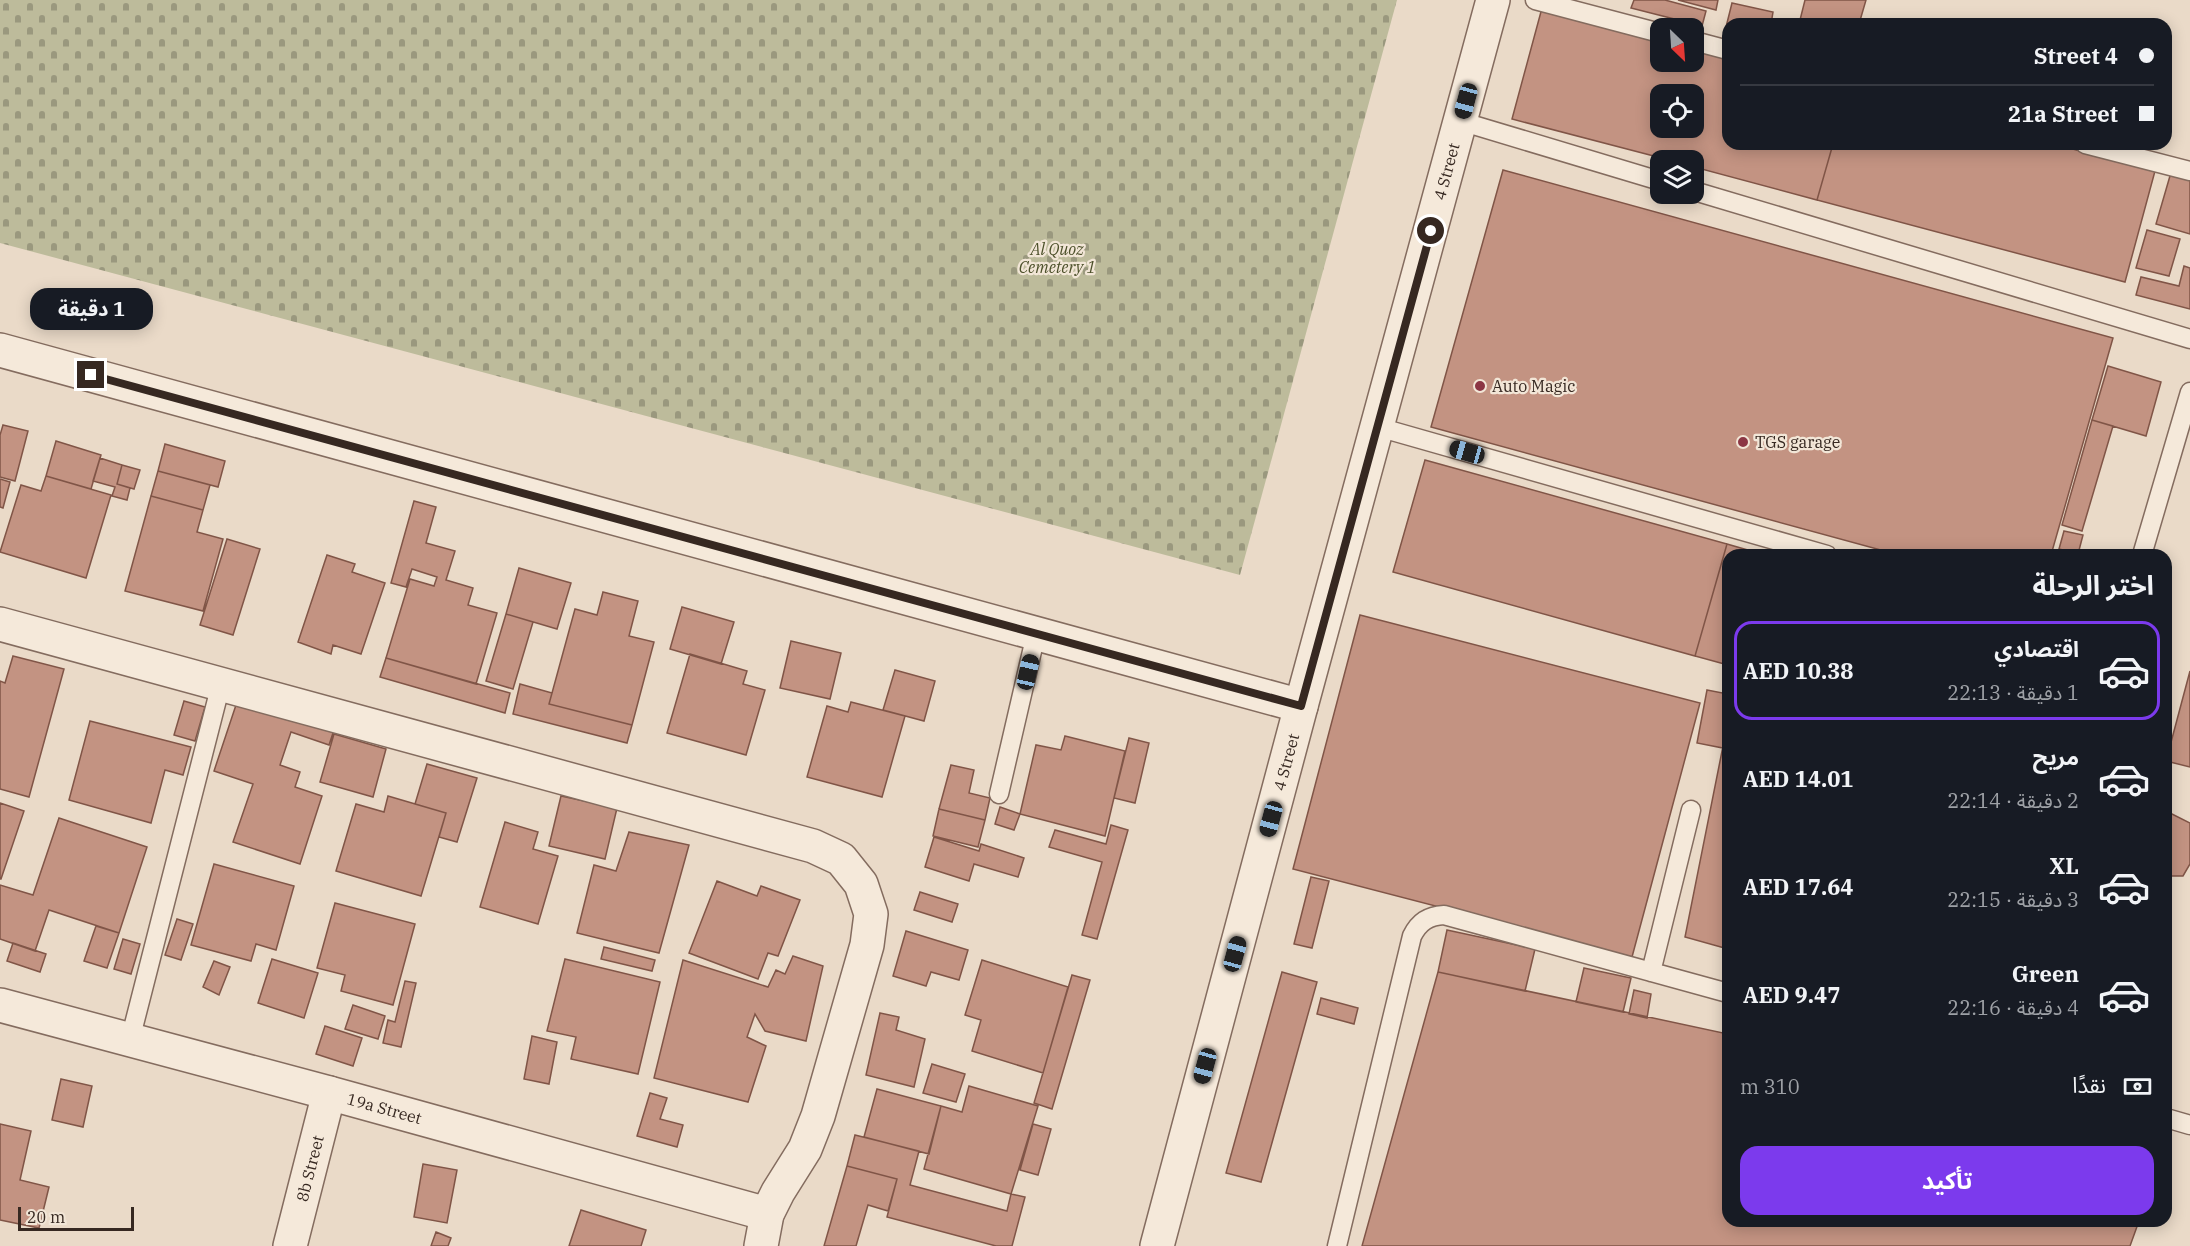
<!DOCTYPE html>
<html lang="ar">
<meta charset="utf-8">
<style>
body{margin:0;font-family:"IBM Plex Serif","Noto Sans Arabic",serif;background:#242831;color:#f1f3f6;direction:rtl;height:100vh;display:flex;flex-direction:column;font-size:22px;white-space:nowrap}
*{box-sizing:border-box;margin:0}
p{font-size:20px;color:#9ea1a6}
.icon{flex:none;width:33px;height:33px;fill:none;stroke:currentColor;stroke-width:2;stroke-linecap:round;stroke-linejoin:round}
.map{position:relative;flex:1;overflow:hidden;direction:ltr}
.drawer{position:absolute;left:1722px;top:549px;width:450px;height:678px;display:flex;flex-direction:column;background:#171b24;border-radius:18px;box-shadow:0 3px 15px #0003;direction:rtl}
.drawer>*{flex:none}
.guide{position:absolute;left:1722px;top:18px;width:450px;height:132px;border-radius:18px;box-shadow:0 3px 15px #0003;direction:rtl;display:grid;align-content:center;height:132px;padding:0 18px;background:#171b24}
.needle{width:39px;rotate:155deg}
.buttons{position:absolute;left:1650px;top:18px;display:grid;gap:12px}
.buttons a{display:grid;place-items:center;width:54px;height:54px;border-radius:12px;background:#171b24;box-shadow:0 3px 15px #0003;font-size:30px}
.scale{position:absolute;left:18px;bottom:15px;width:116px;box-sizing:border-box;padding-left:6px;border:3px solid #362821;border-top:0;font-size:16px;line-height:21px;white-space:nowrap;color:#362821;-webkit-text-stroke:4px #f2e6d7;paint-order:stroke}
.end{position:absolute;width:27px;height:27px;margin:-14px;border:8px solid #362821;background:#fff;box-shadow:0 0 0 3px #fff}
.from{border-radius:50%}
.bubble{position:absolute;height:42px;border-radius:18px;background:#171b24;box-shadow:0 3px 15px #0003;font-size:20px;font-weight:700;line-height:42px;text-align:center;direction:rtl}
.car{position:absolute;width:18px;height:36px;margin:-18px -9px;border-radius:8px;box-shadow:0 0 4px 2px #0007;background:linear-gradient(#222 24%,#8ab4d8 0 40%,#222 0 76%,#8ab4d8 0 86%,#222 0)}
.guide b{display:flex;align-items:center;gap:21px;height:57px;font-size:22px}
.guide b+b{border-top:2px solid #363941}
.guide i{width:15px;height:15px;background:#f1f3f6}
ul{padding:0;list-style:none}
li{display:flex;align-items:center;gap:18px;height:99px;margin:0 12px 9px;padding:0 6px;border:3px solid transparent;border-radius:18px}
li div{flex:1}
li b{display:block;font-size:22px}
li em{font-style:normal;font-weight:700}
li.selected{border-color:#7c3aed}
li>.icon{width:54px;height:54px;stroke-width:1.5}
h2{padding:0 18px;font-size:27px;line-height:72px}
.pay{display:flex;align-items:center;gap:15px;height:66px;padding:0 18px;font-size:22px}
.pay p{margin-inline-start:auto}
.primary-button{display:flex;gap:12px;margin-top:auto;padding:12px 18px}
.primary-button a{flex:1;height:69px;border-radius:18px;background:#7c3aed;color:#fff;font-size:24px;font-weight:700;line-height:69px;text-align:center}
.map>svg:first-child{display:block}
.cemetery{fill:url(#cemetery-stones)}
.building{fill:#c39382;stroke:#805547;stroke-width:1.5;fill-rule:evenodd}
.lines{fill:none;stroke-linecap:round;stroke-linejoin:round}
.lane-casing{stroke:#846c5f;stroke-width:21}
.street-casing{stroke:#846c5f;stroke-width:36}
.lane{stroke:#f5e9da;stroke-width:18}
.street{stroke:#f5e9da;stroke-width:33}
.route{stroke:#362821;stroke-width:8}
.poi-dot{fill:#8c3644;stroke:#f2e6d7;stroke-width:2}
.labels{text-anchor:middle;stroke-width:4.5;stroke-linejoin:round;paint-order:stroke}
.street-label{font-size:16px;fill:#362821;stroke:#f2e6d7}
.park-label{font-size:16px;font-style:italic;fill:#4c502a;stroke:#f2e6d7}
.poi-label{font-size:16px;fill:#362821;stroke:#f2e6d7;text-anchor:start}
</style>
<div class="map">
<svg width="2190" height="1246" viewBox="0 0 2190 1246">
<defs>
<pattern id="cemetery-stones" width="16" height="16" patternUnits="userSpaceOnUse" patternTransform="scale(1.5)"><rect width="16" height="16" fill="#bdbb9b"/><path d="M2 7V4a2 2 0 0 1 4 0v3zM10 15v-3a2 2 0 0 1 4 0v3z" fill="#9a987e"/></pattern>
</defs>
<rect width="100%" height="100%" fill="#eadac8"/>
<path class="cemetery" d="M0,0H1397L1240,575L0,243Z"/>
<path class="building" d="M1634,0H1665L1706,11L1702,26L1631,8Z
M1678,0H1718L1716,10Z
M1805,0H1866L1859,24H1799Z
M1732,3L1773,12L1771,24H1728V31H1725Z
M1542,8L1660,40V62H1694V48L1728,57V144H1833L1817,200L1694,167V160H1669L1512,119ZM1660,94H1694V128H1660Z
M1833,144H2054L2155,171L2125,282L1817,200Z
M2172,169L2190,174V234L2156,224Z
M1503,170L2113,338L2051,555H1899L1431,427Z
M2147,230L2180,239L2169,276L2136,268Z
M2184,266L2190,268V309L2136,295L2141,277L2179,286Z
M2108,366L2161,382L2146,436L2092,420Z
M2092,420L2113,426L2082,531L2062,525Z
M3,425L28,431L15,481L0,477V435Z
M56,441L101,455L91,489L46,476Z
M165,444L225,461L218,487L158,471Z
M100,458L122,465L117,484L130,488L127,500L112,496L115,487L93,481Z
M1425,460L1727,544L1695,656L1393,572Z
M122,465L140,470L134,489L117,484Z
M158,471L210,485L203,510L151,496Z
M46,476L111,495L86,578L0,552L21,485L41,491Z
M0,479L10,482L3,508L0,507Z
M151,496L203,510L197,532L223,539L203,611L125,591Z
M414,501L436,507L426,543L455,551L446,580L473,588L468,605L497,613L476,684L386,658L410,579L434,586L437,577L412,569L406,587L391,583Z
M2064,531L2083,535L2078,554L2059,549Z
M227,539L260,549L233,635L200,625Z
M1727,544L1765,555H1728V665L1695,656Z
M327,555L355,564L352,572L385,583L361,654L333,645L331,654L298,642Z
M519,568L571,583L557,629L506,614Z
M603,592L638,601L629,636L654,642L632,725L549,704L575,609L597,615Z
M682,607L734,622L721,664L670,649Z
M506,614L533,622L513,689L486,681Z
M1360,615L1700,703L1632,957L1293,869Z
M791,641L841,653L830,699L780,688Z
M690,654L747,671L743,684L765,690L746,755L667,733Z
M13,656L64,669L29,797L0,789V681L5,683Z
M386,658L510,693L505,713L380,677Z
M895,670L935,681L924,721L883,710Z
M2190,671V767L2166,761Z
M520,684L552,693L549,704L632,725L627,743L513,714Z
M1707,690L1728,694V721L1723,748L1697,743Z
M239,696L335,727L329,745L291,732L280,765L300,772L295,787L322,796L300,864L233,842L253,784L214,771Z
M184,701L205,707L195,741L174,735Z
M851,702L905,716L882,797L807,777L827,706L848,712Z
M90,721L191,747L183,775L165,770L151,823L69,800Z
M1728,721V949L1685,937Z
M334,734L386,749L373,797L320,782Z
M1065,736L1125,751L1105,836L1020,814L1036,745L1061,750Z
M1129,738L1149,743L1135,803L1114,798Z
M427,764L477,778L457,842L439,837L446,813L415,804Z
M951,765L974,770L969,793L990,798L985,820L939,809Z
M388,796L446,813L421,896L336,871L356,804L384,812Z
M561,796L617,808L605,859L549,846Z
M0,803L24,811L1,879H0Z
M1000,807L1020,814L1014,830L995,824Z
M939,809L985,820L978,847L933,836Z
M2166,811L2190,823V864L2183,876H2166Z
M59,818L147,847L119,933L49,910L35,951L0,939V885L33,895Z
M505,822L538,832L533,849L558,856L538,924L480,907Z
M1111,825L1128,830L1097,939L1082,935L1102,862L1049,847L1055,830L1106,844Z
M629,832L689,845L659,953L577,933L594,865L616,871Z
M934,837L979,851L981,844L1024,858L1018,877L974,864L969,881L925,867Z
M214,864L294,886L276,950L256,944L251,961L191,945Z
M1311,877L1329,881L1312,948L1294,944Z
M717,881L757,896L761,886L800,900L778,956L768,953L758,979L689,953Z
M920,892L958,904L952,922L914,910Z
M335,903L415,924L393,1005L341,991L345,975L317,968Z
M177,919L193,924L181,960L165,955Z
M96,926L119,933L107,968L84,961Z
M1447,930L1535,949L1525,991L1438,972Z
M906,931L968,950L959,980L931,972L926,986L893,976Z
M123,939L140,944L131,974L114,969Z
M13,943L46,954L40,972L7,961Z
M604,947L655,960L652,971L601,959Z
M793,956L823,966L806,1041L765,1031L755,1014L747,1037L766,1046L748,1102L654,1078L683,960L768,987L776,970L785,974Z
M272,959L318,973L304,1018L258,1003Z
M565,959L660,982L638,1074L571,1059L576,1037L547,1031Z
M982,960L1068,987L1043,1073L972,1051L981,1020L965,1015Z
M214,961L230,967L219,995L203,987Z
M1584,968L1631,978L1623,1012L1576,1002Z
M1282,972L1317,982L1261,1182L1226,1173Z
M1438,972L1728,1034V1221H2139L2130,1246H1362Z
M1072,975L1090,980L1052,1109L1034,1103Z
M405,981L416,983L401,1047L383,1043L388,1020L395,1022Z
M1634,990L1651,994L1647,1018L1629,1014Z
M1321,998L1358,1008L1354,1024L1317,1014Z
M353,1005L385,1016L378,1039L345,1029Z
M880,1013L899,1017L896,1030L925,1039L914,1087L866,1075Z
M325,1026L362,1038L353,1066L316,1054Z
M532,1036L557,1042L549,1084L524,1079Z
M932,1064L965,1074L956,1102L923,1093Z
M61,1079L92,1086L83,1127L52,1120Z
M969,1086L1038,1106L1011,1194L924,1169L941,1106L962,1112Z
M877,1089L941,1106L929,1154L864,1137Z
M650,1093L667,1098L660,1119L683,1125L677,1147L637,1136Z
M0,1124L31,1131L20,1180L49,1187L39,1228L0,1220Z
M1033,1124L1051,1129L1038,1175L1020,1170Z
M855,1135L919,1151L910,1185L1007,1211L1011,1194L1025,1197L1012,1246H996L887,1217L897,1179L847,1166Z
M423,1164L457,1170L447,1223L414,1217Z
M847,1166L897,1179L888,1211L868,1205L856,1246H824Z
M581,1210L646,1230L641,1246H569Z
M436,1232L451,1238L448,1246H431Z"/>
<g class="lines">
<g class="lane-casing">
<path id="lane" d="M1535,0L1660,33
M1694,41L1728,50
M1460,121L1660,181
M2085,144L2190,171
M1694,191L2190,339
M1378,427L1827,555
M2142,555L2190,392
M999,794L1036,634
M1651,972L1691,810
M130,1040L221,684
M2166,1118L2190,1125
M1337,1246L1412,936C1419,922 1428,916 1444,915L1728,993"/>
</g>
<g class="street-casing">
<g id="street">
<path d="M0,350L1301,706"/>
<path d="M0,624L813,846L841,859L861,884L871,914L867,945L818,1116L805,1149L778,1192L767,1214L761,1246"/>
<path id="s1" d="M0,1005L329,1093L767,1214"/>
<path id="s2" d="M290,1246L329,1093"/>
<path id="s3" d="M1157,1246L1301,706L1493,0"/>
</g>
</g>
<use href="#lane" class="lane"/>
<use href="#street" class="street"/>
</g>
<g class="lines">
<path class="route" d="M91,375L1301,706L1431,231"/>
</g>
<g class="poi-dot">
<circle cx="1480" cy="386" r="6"/>
<circle cx="1743" cy="442" r="6"/>
</g>
<g class="labels">
<g class="street-label">
<text dy="6" stroke="none"><textPath href="#s3" startOffset="1113">4 Street</textPath></text>
<text dy="6" stroke="none"><textPath href="#s3" startOffset="501">4 Street</textPath></text>
<text dy="6" stroke="none"><textPath href="#s1" startOffset="398">19a Street</textPath></text>
<text dy="6" stroke="none"><textPath href="#s2" startOffset="80">8b Street</textPath></text>
</g>
<g class="park-label">
<text x="1057" y="255">Al Quoz<tspan x="1057" dy="18">Cemetery 1</tspan></text>
</g>
<g class="poi-label">
<text x="1492" y="392">Auto Magic</text>
<text x="1755" y="448">TGS garage</text>
</g>
</g>
</svg>
<div class="buttons">
<a><svg class="needle" viewBox="-14 -14 28 28"><path d="M0-13l5 13h-10z" fill="#e53935"/><path d="M0 13l5-13h-10z" fill="#9ea1a6"/></svg></a>
<a><svg class="icon" aria-label="locate" viewBox="0 0 24 24"><circle cx="12" cy="12" r="6"/><path d="M12 2v4M12 18v4M2 12h4M18 12h4"/></svg></a>
<a><svg class="icon" aria-label="layers" viewBox="0 0 24 24"><path d="M12 4l9 5-9 5-9-5zM3 14l9 5 9-5"/></svg></a>
</div>
<div class="scale">20 m</div>
<i class="end from" style="left:1431px;top:231px"></i>
<i class="end" style="left:91px;top:375px"></i>
<div class="bubble" style="left:30px;top:288px;width:123px">1 دقيقة</div>
<i class="car" style="left:1466px;top:101px;rotate:195deg"></i>
<i class="car" style="left:1467px;top:452px;rotate:286deg"></i>
<i class="car" style="left:1028px;top:672px;rotate:13deg"></i>
<i class="car" style="left:1271px;top:819px;rotate:195deg"></i>
<i class="car" style="left:1235px;top:954px;rotate:15deg"></i>
<i class="car" style="left:1205px;top:1066px;rotate:195deg"></i>
<div class="guide">
<b><i class="from"></i>4 Street</b>
<b><i></i>21a Street</b>
</div>
<section class="drawer">
<h2>اختر الرحلة</h2>
<ul>
<li class="selected"><svg class="icon" aria-label="car" viewBox="0 0 24 24"><path d="M5 17H2v-5l4-1 3-4h7l3 4 3 1v5h-3M9 17h6M6 11h13"/><circle cx="7" cy="17" r="2"/><circle cx="17" cy="17" r="2"/></svg><div><b>اقتصادي</b><p>1 دقيقة · 22:13</p></div><em>AED 10.38</em></li>
<li><svg class="icon" aria-label="car" viewBox="0 0 24 24"><path d="M5 17H2v-5l4-1 3-4h7l3 4 3 1v5h-3M9 17h6M6 11h13"/><circle cx="7" cy="17" r="2"/><circle cx="17" cy="17" r="2"/></svg><div><b>مريح</b><p>2 دقيقة · 22:14</p></div><em>AED 14.01</em></li>
<li><svg class="icon" aria-label="car" viewBox="0 0 24 24"><path d="M5 17H2v-5l4-1 3-4h7l3 4 3 1v5h-3M9 17h6M6 11h13"/><circle cx="7" cy="17" r="2"/><circle cx="17" cy="17" r="2"/></svg><div><b>XL</b><p>3 دقيقة · 22:15</p></div><em>AED 17.64</em></li>
<li><svg class="icon" aria-label="car" viewBox="0 0 24 24"><path d="M5 17H2v-5l4-1 3-4h7l3 4 3 1v5h-3M9 17h6M6 11h13"/><circle cx="7" cy="17" r="2"/><circle cx="17" cy="17" r="2"/></svg><div><b>Green</b><p>4 دقيقة · 22:16</p></div><em>AED 9.47</em></li>
</ul>
<div class="pay"><svg class="icon" aria-label="cash" viewBox="0 0 24 24"><path d="M3 7h18v10H3z"/><circle cx="12" cy="12" r="2"/></svg>نقدًا<p>310 m</p></div>
<div class="primary-button"><a>تأكيد</a></div>
</section>
</div>
